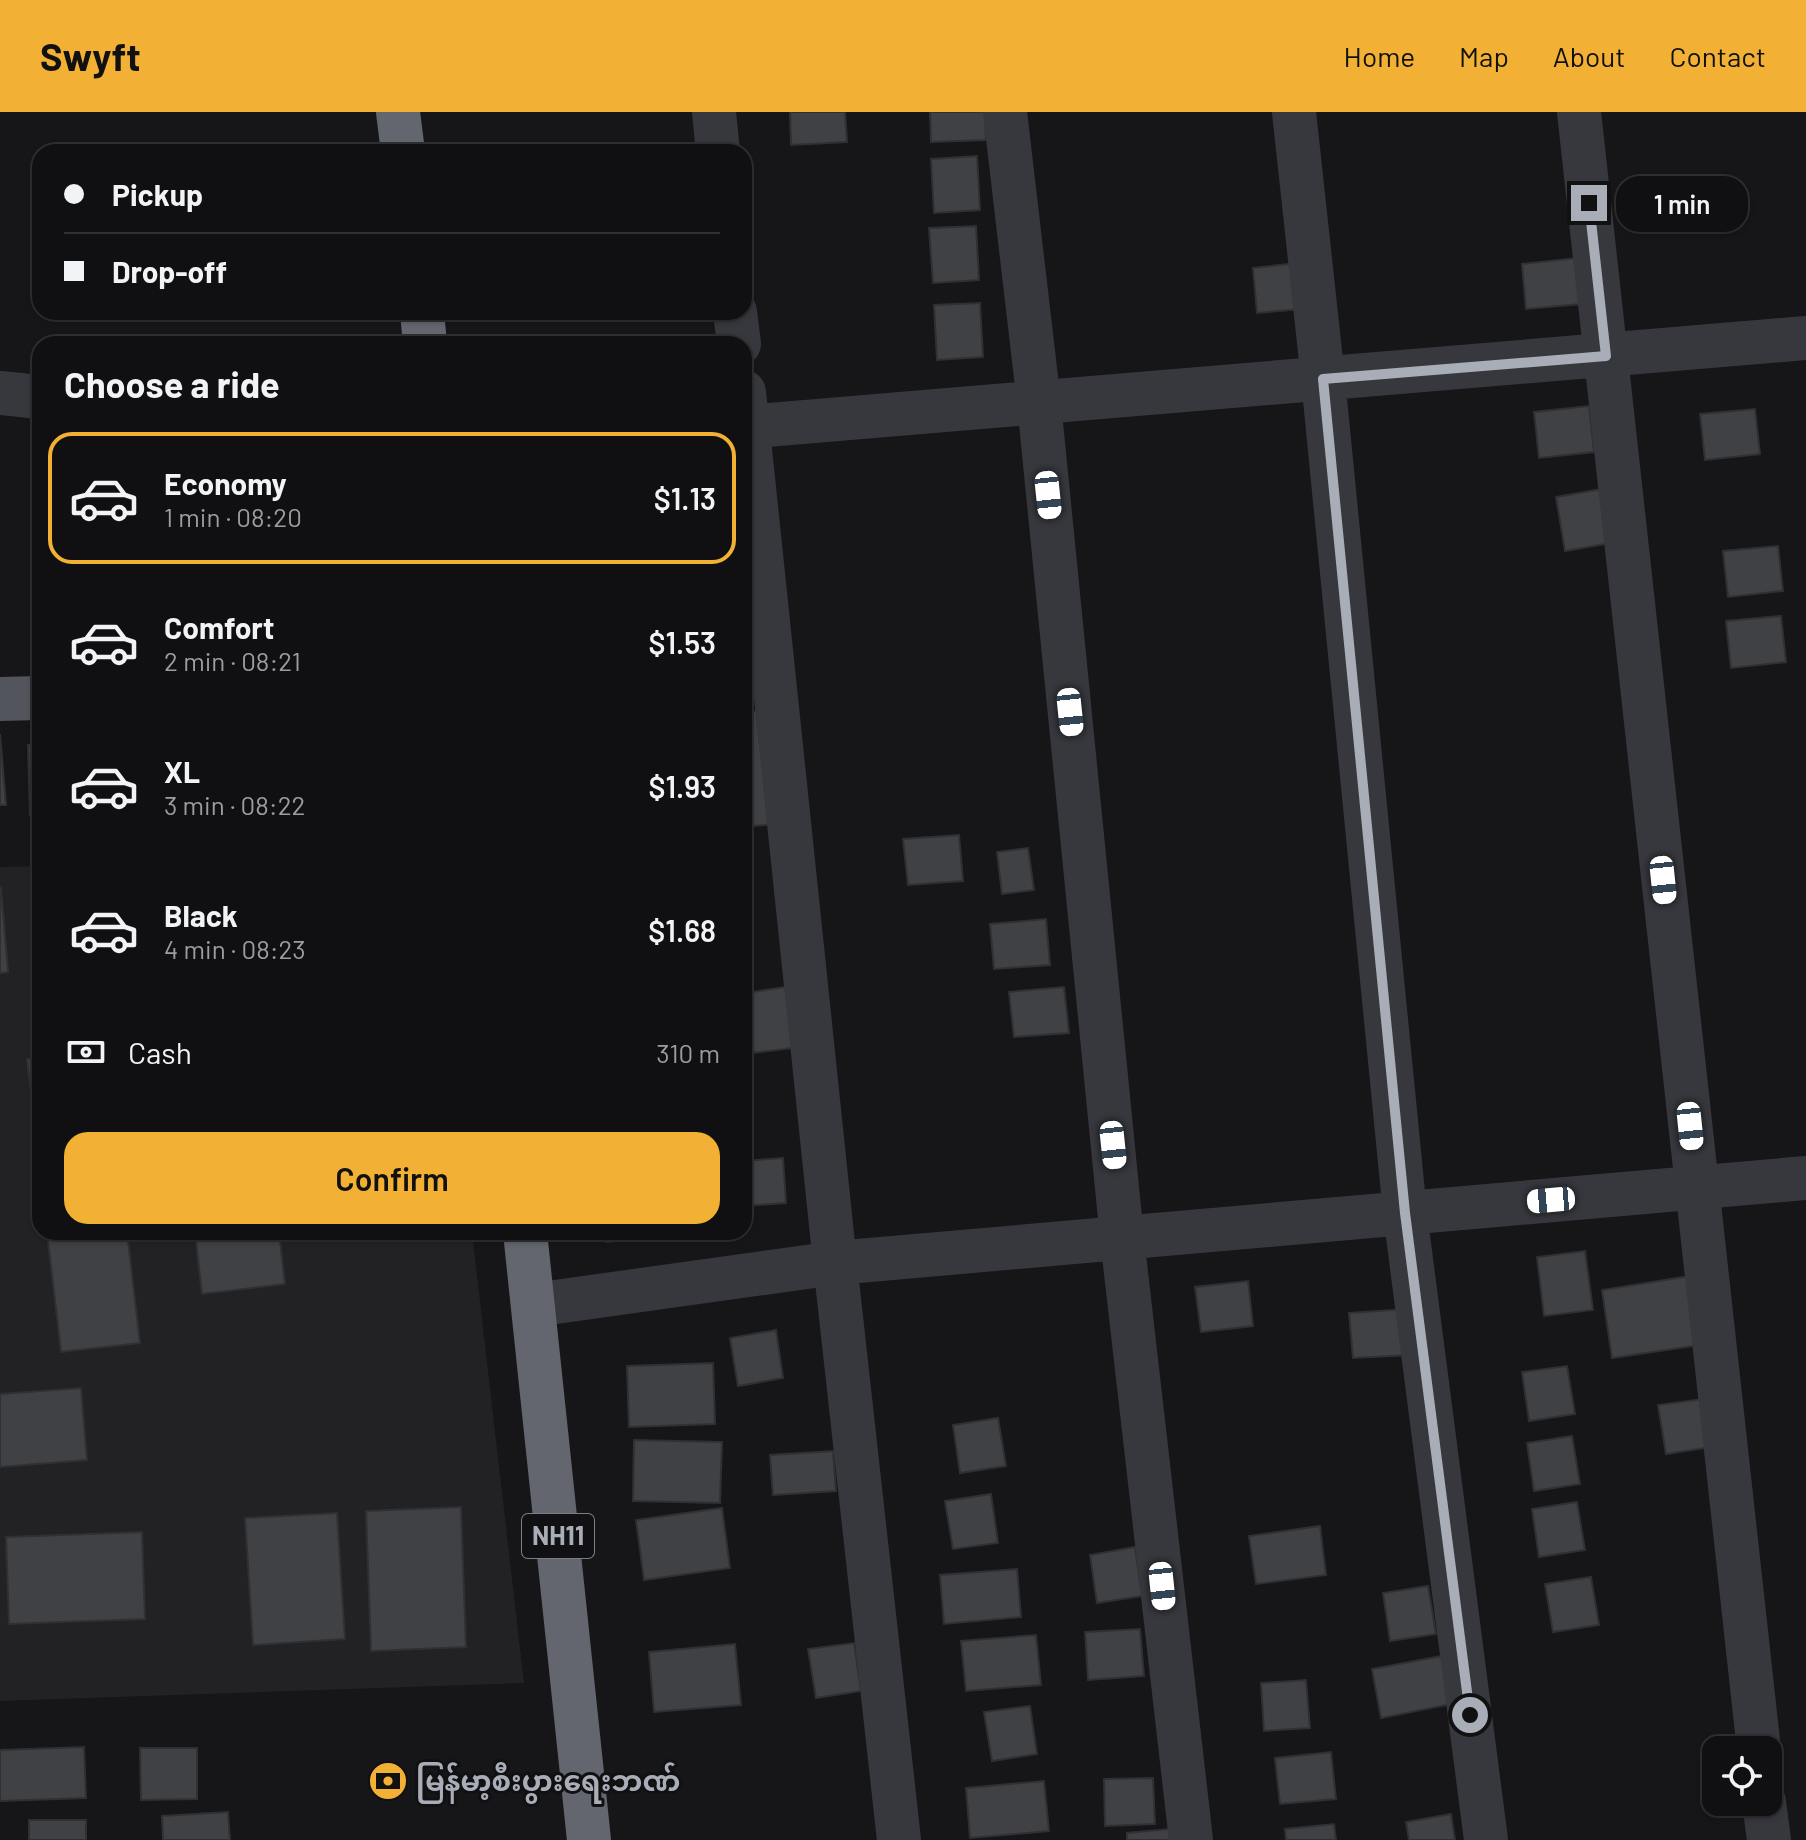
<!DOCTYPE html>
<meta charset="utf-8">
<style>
body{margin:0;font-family:Barlow,"Noto Sans Myanmar",sans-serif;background:#1e1e20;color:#f1f3f6;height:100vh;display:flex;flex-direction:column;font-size:30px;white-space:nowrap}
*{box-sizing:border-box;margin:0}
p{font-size:26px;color:#9c9d9f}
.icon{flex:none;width:44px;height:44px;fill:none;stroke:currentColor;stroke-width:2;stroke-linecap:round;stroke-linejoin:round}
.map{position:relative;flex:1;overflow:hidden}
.panel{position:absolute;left:32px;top:224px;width:720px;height:904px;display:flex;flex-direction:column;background:#101012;border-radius:24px;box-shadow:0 2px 6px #0004,0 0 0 2px #303032}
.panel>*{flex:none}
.top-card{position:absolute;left:32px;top:32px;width:720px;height:176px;border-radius:24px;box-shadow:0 2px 6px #0004,0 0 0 2px #303032;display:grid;align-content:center;height:176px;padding:0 32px;background:#101012}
.controls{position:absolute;left:1702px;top:1624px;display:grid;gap:16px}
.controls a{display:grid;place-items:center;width:80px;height:80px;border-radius:16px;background:#101012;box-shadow:0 2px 6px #0004,0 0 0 2px #303032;font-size:40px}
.end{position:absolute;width:36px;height:36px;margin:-18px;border:10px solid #a8adb8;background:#111;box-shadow:0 0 0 4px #111}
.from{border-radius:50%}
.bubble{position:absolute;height:56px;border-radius:24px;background:#101012;box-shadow:0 2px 6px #0004,0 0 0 2px #303032;font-size:26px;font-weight:600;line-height:56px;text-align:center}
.car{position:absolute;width:24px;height:48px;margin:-24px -12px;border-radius:10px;box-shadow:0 0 6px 2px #0007;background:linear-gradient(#fff 24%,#345 0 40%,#fff 0 76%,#345 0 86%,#fff 0)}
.top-card b{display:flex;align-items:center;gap:28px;height:76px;font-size:30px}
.top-card b+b{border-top:2px solid #303032}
.top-card i{width:20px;height:20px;background:#f1f3f6}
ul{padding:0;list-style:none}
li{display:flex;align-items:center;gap:24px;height:132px;margin:0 16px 12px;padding:0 16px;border:4px solid transparent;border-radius:24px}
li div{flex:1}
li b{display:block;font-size:30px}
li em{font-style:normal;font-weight:600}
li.active{border-color:#f2b134}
li>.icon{width:72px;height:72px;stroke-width:1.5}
h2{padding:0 32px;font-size:36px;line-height:96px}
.pay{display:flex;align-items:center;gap:20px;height:88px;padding:0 32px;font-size:30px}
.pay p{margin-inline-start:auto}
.action{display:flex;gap:16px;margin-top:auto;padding:16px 32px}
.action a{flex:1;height:92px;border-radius:24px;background:#f2b134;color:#111;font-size:32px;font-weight:600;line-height:92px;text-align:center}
header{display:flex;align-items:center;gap:48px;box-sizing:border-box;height:112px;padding:0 40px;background:#f2b134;color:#111}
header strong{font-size:38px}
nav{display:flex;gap:44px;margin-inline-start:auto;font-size:28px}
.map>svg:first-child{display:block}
.built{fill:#222225}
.building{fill:#404145;stroke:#303034;stroke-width:2}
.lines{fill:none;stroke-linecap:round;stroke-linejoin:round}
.minor{stroke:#37383d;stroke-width:44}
.major{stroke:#53555c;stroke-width:44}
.highway{stroke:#63666e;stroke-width:44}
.route{stroke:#a8adb8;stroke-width:10}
.labels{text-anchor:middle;stroke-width:6;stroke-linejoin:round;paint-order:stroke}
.shield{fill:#111113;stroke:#7b7e86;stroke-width:2}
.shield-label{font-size:26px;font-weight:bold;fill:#a8adb8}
.poi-label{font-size:28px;font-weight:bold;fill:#a8adb8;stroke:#111113;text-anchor:start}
</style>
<header>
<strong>Swyft</strong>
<nav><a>Home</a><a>Map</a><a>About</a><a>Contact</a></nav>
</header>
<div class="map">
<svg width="1806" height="1728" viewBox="0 0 1806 1728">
<rect width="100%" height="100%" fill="#161618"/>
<path class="built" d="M40,754V1120H472L524,1571L0,1589V755Z"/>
<path class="building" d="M790,0H845L847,30L791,33Z
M930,0H985L986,28L931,30Z
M977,44L980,98L934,101L931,47Z
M976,114L979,168L933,171L929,116Z
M1577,146L1581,192L1526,197L1522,152Z
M1307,150L1312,196L1257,201L1253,156Z
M980,191L983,245L937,248L934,193Z
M1589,294L1594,340L1539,346L1534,300Z
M1755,297L1760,342L1705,348L1700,302Z
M1602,377L1611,431L1565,439L1556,385Z
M1778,434L1783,479L1728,485L1723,439Z
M1781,504L1786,550L1731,556L1726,509Z
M773,598L783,711L744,715V600Z
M0,622L6,693H0Z
M28,633H40V702L30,703Z
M959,723L963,769L908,773L903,727Z
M1028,736L1034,778L1002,782L997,740Z
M1,776L8,860L0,861V777Z
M1046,807L1050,853L994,857L990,812Z
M793,874L801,935L744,942V881Z
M1064,875L1069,921L1014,925L1009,880Z
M40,946V1059L27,947Z
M783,1046L786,1091L744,1094V1049Z
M47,1120H127L140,1231L61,1240Z
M195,1120H279L285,1172L202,1182Z
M605,1120H661L662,1125L606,1130Z
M1585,1139L1593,1198L1544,1204L1537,1145Z
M1690,1164L1700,1233L1612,1246L1602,1178Z
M1248,1169L1253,1214L1201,1220L1195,1175Z
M1407,1197L1410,1243L1353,1246L1349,1201Z
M776,1218L783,1266L738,1274L730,1226Z
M713,1251L715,1312L629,1315L627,1254Z
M1567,1254L1575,1302L1529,1309L1522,1260Z
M81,1276L87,1348L0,1355V1282Z
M1717,1285L1724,1333L1666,1342L1658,1293Z
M998,1306L1006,1354L960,1361L953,1313Z
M1572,1324L1580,1372L1534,1379L1527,1331Z
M634,1328L722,1330L720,1391L633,1389Z
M833,1339L836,1379L773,1383L770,1343Z
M991,1382L998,1431L953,1437L945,1389Z
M1577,1390L1585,1438L1539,1445L1532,1397Z
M461,1395L466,1535L371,1539L366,1399Z
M722,1396L730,1456L644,1468L636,1408Z
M337,1401L345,1527L253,1533L245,1406Z
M1320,1414L1326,1463L1256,1472L1249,1424Z
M142,1420L145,1507L9,1512L6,1425Z
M1135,1435L1142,1484L1097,1491L1090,1443Z
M1017,1457L1021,1505L944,1512L940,1463Z
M1591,1465L1599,1513L1553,1520L1545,1472Z
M1428,1474L1436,1522L1390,1529L1383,1481Z
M1140,1517L1144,1564L1088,1568L1085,1520Z
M1036,1523L1041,1573L966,1579L961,1529Z
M854,1531L861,1579L816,1586L808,1537Z
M735,1532L741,1593L654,1600L649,1540Z
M1447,1543L1456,1591L1381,1606L1372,1557Z
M1306,1568L1310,1616L1264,1619L1261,1571Z
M1030,1594L1037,1642L992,1649L984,1600Z
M84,1635L86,1686L0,1689V1638Z
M140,1636H197V1687L141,1688Z
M1331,1640L1336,1687L1280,1692L1275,1646Z
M1153,1666L1155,1712L1105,1714L1104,1667Z
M1044,1669L1049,1719L970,1726L966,1676Z
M228,1700L230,1728H163L162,1704Z
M1451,1702L1455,1728H1409L1406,1710Z
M29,1708H86V1728H29Z
M1334,1712L1336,1728H1286L1285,1717Z
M1169,1717L1170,1728H1127V1721Z"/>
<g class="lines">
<path class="minor" d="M714,0L718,40
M1005,0L1039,291L1122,1126L1191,1728
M1294,0L1323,267L1405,1101L1486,1728
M1579,0L1759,1638
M735,200L739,232
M744,280L835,1151L899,1728
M0,281L40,285
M744,315L1806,226
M534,1193L835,1151L1806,1066
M1764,1690L1769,1728"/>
<path class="major" d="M0,587L40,586"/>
<path class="highway" d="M398,0L403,40
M422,200L425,232
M525,1120L589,1728"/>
</g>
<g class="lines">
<path class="route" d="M1470,1603L1405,1101L1323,267L1606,244L1589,91"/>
</g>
<defs>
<g id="bank-disc" transform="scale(2)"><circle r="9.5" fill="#f2b134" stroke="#111113"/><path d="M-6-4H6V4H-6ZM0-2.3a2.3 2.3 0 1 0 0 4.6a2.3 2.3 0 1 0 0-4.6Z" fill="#111"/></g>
</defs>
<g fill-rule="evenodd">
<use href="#bank-disc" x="388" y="1669"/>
</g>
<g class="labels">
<rect class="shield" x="522" y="1402" width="72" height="44" rx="6"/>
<g class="shield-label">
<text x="558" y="1433">NH11</text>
</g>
<g class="poi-label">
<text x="416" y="1679">မြန်မာ့စီးပွားရေးဘဏ်</text>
</g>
</g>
</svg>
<div class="controls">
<a><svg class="icon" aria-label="locate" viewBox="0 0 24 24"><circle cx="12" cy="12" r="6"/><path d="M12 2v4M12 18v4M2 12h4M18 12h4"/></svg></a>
</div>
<i class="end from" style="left:1470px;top:1603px"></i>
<i class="end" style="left:1589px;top:91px"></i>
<div class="bubble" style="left:1616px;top:64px;width:132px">1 min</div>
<i class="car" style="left:1048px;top:383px;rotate:174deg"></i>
<i class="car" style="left:1070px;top:600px;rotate:174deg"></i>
<i class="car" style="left:1663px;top:768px;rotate:174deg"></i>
<i class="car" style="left:1690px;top:1014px;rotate:174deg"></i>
<i class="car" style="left:1113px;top:1033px;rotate:174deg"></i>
<i class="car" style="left:1551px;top:1088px;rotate:265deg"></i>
<i class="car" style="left:1162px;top:1474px;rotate:174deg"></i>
<div class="top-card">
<b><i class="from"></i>Pickup</b>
<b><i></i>Drop-off</b>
</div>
<section class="panel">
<h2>Choose a ride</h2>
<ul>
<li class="active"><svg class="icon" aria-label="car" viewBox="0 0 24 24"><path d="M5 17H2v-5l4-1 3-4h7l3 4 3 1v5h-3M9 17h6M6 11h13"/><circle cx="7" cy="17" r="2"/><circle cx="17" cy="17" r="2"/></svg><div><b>Economy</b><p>1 min · 08:20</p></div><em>$1.13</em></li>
<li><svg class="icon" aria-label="car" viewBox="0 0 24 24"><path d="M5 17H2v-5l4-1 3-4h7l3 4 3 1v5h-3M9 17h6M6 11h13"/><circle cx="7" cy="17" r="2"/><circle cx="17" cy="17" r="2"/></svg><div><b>Comfort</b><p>2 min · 08:21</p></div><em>$1.53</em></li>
<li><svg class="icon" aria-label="car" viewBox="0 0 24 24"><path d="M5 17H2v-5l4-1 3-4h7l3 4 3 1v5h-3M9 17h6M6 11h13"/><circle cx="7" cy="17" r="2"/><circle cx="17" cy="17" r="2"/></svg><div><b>XL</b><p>3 min · 08:22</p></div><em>$1.93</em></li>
<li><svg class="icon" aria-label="car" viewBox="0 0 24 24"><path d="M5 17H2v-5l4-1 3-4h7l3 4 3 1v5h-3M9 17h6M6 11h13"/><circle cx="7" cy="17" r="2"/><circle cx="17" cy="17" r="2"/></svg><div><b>Black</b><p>4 min · 08:23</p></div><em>$1.68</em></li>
</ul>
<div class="pay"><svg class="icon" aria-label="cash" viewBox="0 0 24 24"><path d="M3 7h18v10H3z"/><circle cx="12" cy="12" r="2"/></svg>Cash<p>310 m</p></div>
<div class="action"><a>Confirm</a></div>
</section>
</div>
